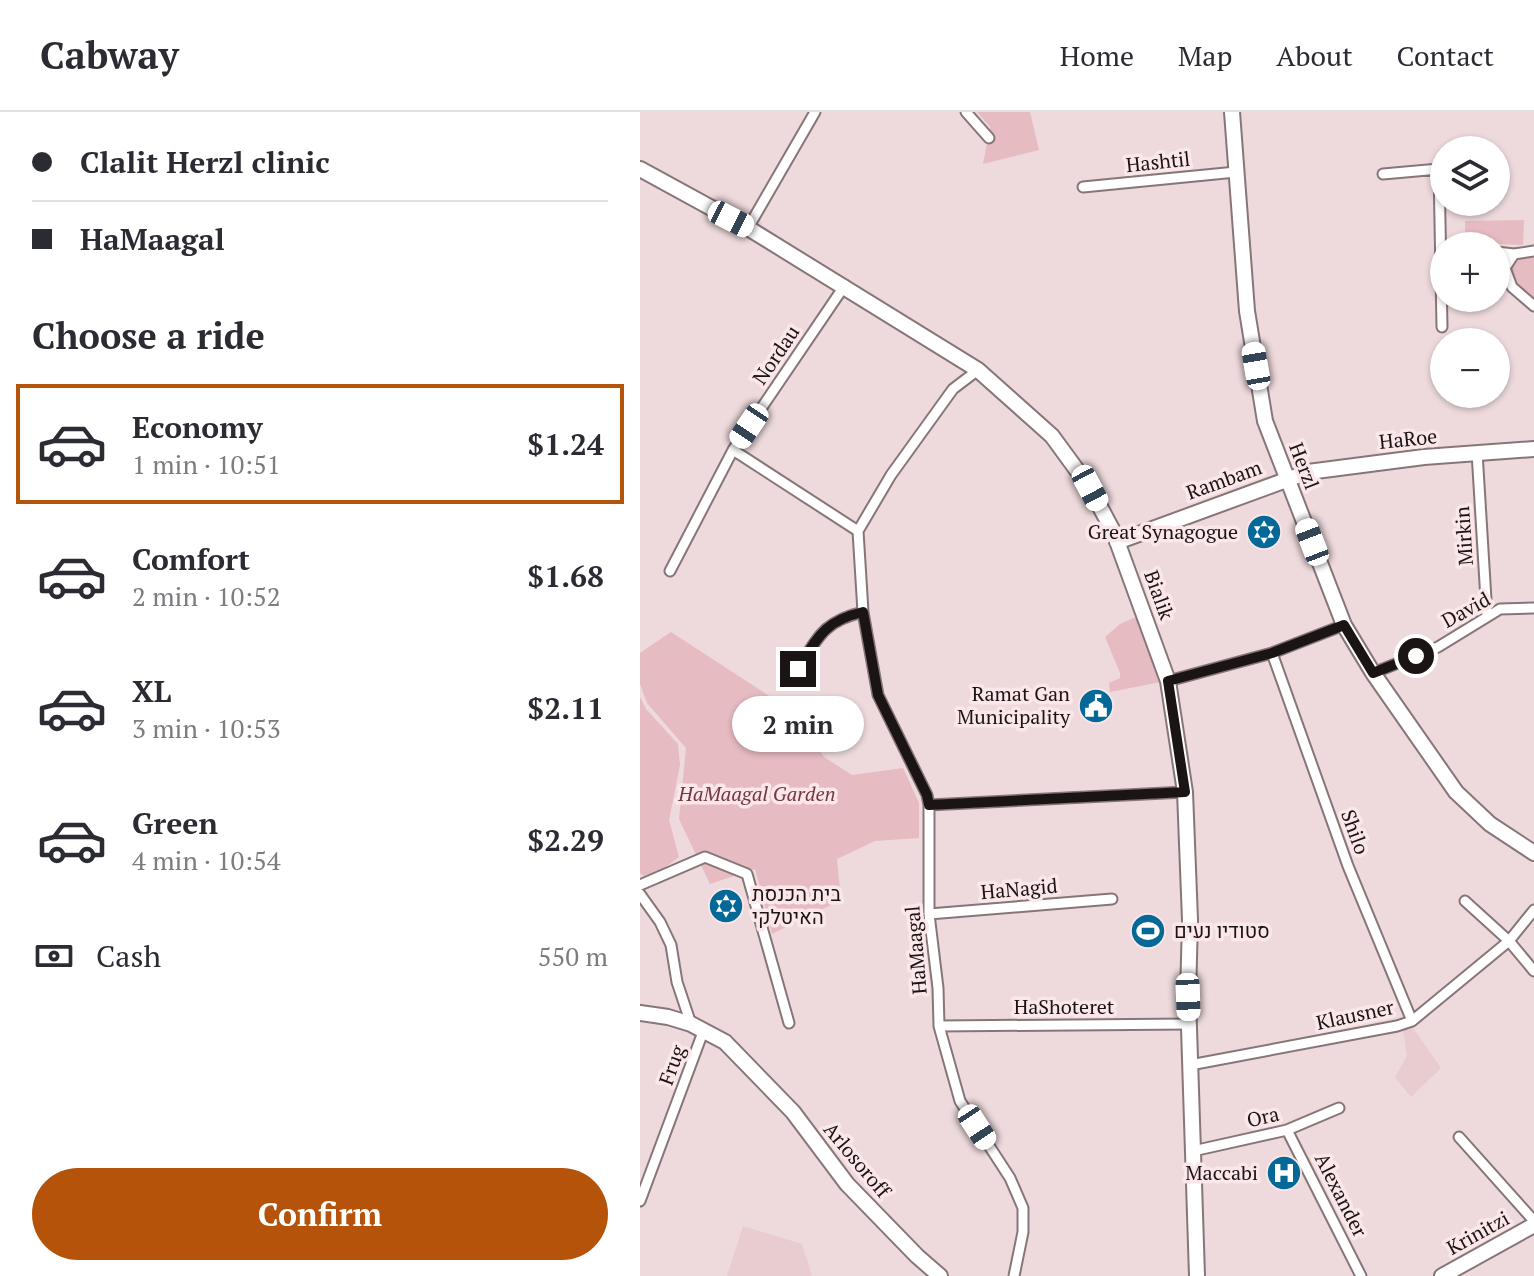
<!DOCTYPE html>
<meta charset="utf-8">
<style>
body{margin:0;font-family:"PT Serif",Heebo,serif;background:#f7f7f7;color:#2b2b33;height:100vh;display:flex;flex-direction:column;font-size:30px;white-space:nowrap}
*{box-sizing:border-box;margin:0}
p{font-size:26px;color:#7c7c81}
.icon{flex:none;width:44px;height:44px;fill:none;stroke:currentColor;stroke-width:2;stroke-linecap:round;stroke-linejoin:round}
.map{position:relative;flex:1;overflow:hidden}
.sheet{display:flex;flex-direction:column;background:#fff;width:640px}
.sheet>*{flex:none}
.banner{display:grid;align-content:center;height:176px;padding:0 32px;background:#fff}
.controls{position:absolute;left:790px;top:24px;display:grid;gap:16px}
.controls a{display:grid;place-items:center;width:80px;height:80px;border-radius:50%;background:#fff;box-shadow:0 2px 6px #0004;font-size:40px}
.end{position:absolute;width:36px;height:36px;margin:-18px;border:10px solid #1a1415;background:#fff;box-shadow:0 0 0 4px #fff}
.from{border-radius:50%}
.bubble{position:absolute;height:56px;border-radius:28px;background:#fff;box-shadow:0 2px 6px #0004;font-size:26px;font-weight:800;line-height:56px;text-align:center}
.car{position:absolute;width:24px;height:48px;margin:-24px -12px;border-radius:10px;box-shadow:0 0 6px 2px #0007;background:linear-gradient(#fff 24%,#345 0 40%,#fff 0 76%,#345 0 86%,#fff 0)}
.banner b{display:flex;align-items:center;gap:28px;height:76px;font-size:30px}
.banner b+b{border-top:2px solid #e1e1e2}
.banner i{width:20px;height:20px;background:#2b2b33}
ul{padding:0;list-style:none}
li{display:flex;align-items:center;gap:24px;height:120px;margin:0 16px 12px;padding:0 16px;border:4px solid transparent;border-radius:0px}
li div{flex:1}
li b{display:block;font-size:30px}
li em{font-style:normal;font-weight:800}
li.active{border-color:#b45309}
li>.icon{width:72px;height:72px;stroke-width:1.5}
h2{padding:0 32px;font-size:36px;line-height:96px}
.pay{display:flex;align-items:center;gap:20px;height:88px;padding:0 32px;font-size:30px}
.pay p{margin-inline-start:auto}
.button{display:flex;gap:16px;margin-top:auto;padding:16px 32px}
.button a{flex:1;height:92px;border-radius:48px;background:#b45309;color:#fff;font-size:32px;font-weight:800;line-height:92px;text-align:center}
header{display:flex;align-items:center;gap:48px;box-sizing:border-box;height:112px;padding:0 40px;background:#fff;border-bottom:2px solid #e1e1e2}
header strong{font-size:38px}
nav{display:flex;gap:44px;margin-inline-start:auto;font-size:28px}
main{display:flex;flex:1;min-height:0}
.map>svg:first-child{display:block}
.built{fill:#e8cccf}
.green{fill:#e6bbc1}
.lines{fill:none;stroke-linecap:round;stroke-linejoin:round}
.street-casing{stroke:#877678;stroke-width:13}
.secondary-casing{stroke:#877678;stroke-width:18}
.street{stroke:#fff;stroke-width:9}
.secondary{stroke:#fff;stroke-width:14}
.route{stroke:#1a1415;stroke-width:10}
.labels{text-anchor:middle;stroke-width:7;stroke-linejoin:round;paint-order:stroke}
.street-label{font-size:20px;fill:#1a1415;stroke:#fbe7ea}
.poi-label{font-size:20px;fill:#1a1415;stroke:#fbe7ea;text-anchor:end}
.park-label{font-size:20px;font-style:italic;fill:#743843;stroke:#fbe7ea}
</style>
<header>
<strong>Cabway</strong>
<nav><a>Home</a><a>Map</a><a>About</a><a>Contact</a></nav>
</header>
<main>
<section class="sheet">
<div class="banner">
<b><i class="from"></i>Clalit Herzl clinic</b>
<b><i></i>HaMaagal</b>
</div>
<h2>Choose a ride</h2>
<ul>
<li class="active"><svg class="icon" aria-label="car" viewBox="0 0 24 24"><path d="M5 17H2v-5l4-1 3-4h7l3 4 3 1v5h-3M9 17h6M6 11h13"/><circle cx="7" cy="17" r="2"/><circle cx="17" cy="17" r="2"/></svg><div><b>Economy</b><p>1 min · 10:51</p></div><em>$1.24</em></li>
<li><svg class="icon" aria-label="car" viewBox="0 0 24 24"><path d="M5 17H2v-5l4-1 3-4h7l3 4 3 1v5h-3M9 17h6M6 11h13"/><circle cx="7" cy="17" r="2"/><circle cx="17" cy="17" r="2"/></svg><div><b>Comfort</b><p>2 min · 10:52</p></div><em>$1.68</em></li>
<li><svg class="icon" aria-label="car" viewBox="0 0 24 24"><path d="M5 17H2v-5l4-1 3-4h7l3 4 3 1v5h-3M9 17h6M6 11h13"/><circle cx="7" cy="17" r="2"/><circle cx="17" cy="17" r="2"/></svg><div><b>XL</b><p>3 min · 10:53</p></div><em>$2.11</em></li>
<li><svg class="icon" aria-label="car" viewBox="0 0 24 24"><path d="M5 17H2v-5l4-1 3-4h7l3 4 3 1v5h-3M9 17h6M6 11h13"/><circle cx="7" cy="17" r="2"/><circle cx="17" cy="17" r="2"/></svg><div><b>Green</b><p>4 min · 10:54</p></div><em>$2.29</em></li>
</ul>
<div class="pay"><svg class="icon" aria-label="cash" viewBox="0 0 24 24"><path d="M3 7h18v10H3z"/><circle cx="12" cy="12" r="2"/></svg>Cash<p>550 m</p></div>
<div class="button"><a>Confirm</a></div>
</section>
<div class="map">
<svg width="894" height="1164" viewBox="0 0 894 1164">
<rect width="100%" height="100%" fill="#eedadc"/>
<path class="built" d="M771,913L801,956L771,985L755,965L767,944L763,918Z
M103,1114L162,1132L172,1164H87Z"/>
<path class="green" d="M337,0H390L399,38L343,52L350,15Z
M884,108L883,133L825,131V109Z
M894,142V189L873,168L869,156L877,144Z
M503,502L526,569L470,580L469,571L480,566V561L465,525L480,512Z
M31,520L151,598L184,645L212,663L263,656L279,691V726L235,729L197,747L201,788L132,822L115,757L70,772L39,707L46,636L7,591L0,572V541Z
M0,585L6,597L38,632L40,653L29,708L39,745L8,768L0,761Z"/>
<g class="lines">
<g class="street-casing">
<path id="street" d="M326,0L349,26
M743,62L799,57L802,215
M443,75L596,60
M108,116L175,0
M894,139L874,142L865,156L872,175L894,194
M856,140L874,142
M338,258L313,277L251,363L218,419L223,500L238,583L287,683L289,693V802L298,876L299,914L320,989L370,1066L383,1096V1120L374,1164
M93,338L218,419
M837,340L847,504
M30,459L93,338L205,173
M632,541L708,754L772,909
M158,557C178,525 184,509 223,500
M733,561L798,535L860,497L894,496
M528,569L632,541L704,513
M289,693L545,680
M0,773L65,745L107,762L149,911
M0,782L20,810L31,833L37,870L51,912
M825,789L869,829L894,859
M289,802L472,787
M299,914L549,912
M550,953L757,914L772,909L869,829L894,798
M647,1018L721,1164
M819,1025L894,1109
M553,1039L647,1018L699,996
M0,1089L63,920"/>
</g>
<g class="secondary-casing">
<path id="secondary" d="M592,0L607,199L625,309L704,513L733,561L816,680L850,712L894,741
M0,57L108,116L338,258L412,324L450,376L474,421L528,569L545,680L550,808L548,885L557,1164
M477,430L668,360L784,345L894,337
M0,901L28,905L51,912L85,930L153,1000L207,1072L277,1144L300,1164
M802,1164L894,1113"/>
</g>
<use href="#street" class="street"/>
<use href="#secondary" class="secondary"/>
</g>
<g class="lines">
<path class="route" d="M158,557C178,525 184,509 223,500L238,583L287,683L289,693L545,680L528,569L632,541L704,513L733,561L776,544"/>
</g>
<defs>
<g id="synagogue-disc" transform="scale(1.8)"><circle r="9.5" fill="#056997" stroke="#fbe7ea"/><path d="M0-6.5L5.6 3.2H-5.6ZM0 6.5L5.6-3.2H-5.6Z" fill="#fff"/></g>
<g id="civic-disc" transform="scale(1.8)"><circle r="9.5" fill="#056997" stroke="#fbe7ea"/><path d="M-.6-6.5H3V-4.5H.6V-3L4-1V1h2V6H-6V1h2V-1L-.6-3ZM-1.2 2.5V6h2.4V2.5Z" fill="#fff"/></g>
<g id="stadium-disc" transform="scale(1.8)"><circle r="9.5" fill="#056997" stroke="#fbe7ea"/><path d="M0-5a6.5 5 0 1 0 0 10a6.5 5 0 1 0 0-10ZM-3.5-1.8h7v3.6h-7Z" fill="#fff"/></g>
<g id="hospital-disc" transform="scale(1.8)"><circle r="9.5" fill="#056997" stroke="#fbe7ea"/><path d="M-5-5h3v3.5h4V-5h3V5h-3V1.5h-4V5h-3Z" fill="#fff"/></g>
</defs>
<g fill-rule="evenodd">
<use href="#synagogue-disc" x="624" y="420"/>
<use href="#civic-disc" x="456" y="594"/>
<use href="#synagogue-disc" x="86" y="794"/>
<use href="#stadium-disc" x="508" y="819"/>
<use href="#hospital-disc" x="644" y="1061"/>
</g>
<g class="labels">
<g class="street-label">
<text transform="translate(518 50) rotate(-6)" y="7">Hashtil</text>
<text transform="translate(136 243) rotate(-56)" y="7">Nordau</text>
<text transform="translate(768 327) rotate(-6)" y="7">HaRoe</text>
<text transform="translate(664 354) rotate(69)" y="7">Herzl</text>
<text transform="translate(584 368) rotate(-20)" y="7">Rambam</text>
<text transform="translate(824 424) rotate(-94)" y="7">Mirkin</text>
<text transform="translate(519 483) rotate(70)" y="7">Bialik</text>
<text transform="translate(826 498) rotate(-29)" y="7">David</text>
<text transform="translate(715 720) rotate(70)" y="7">Shilo</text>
<text transform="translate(379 777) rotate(-5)" y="7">HaNagid</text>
<text transform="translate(276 838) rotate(-95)" y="7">HaMaagal</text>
<text x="424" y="902">HaShoteret</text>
<text transform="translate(715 903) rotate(-12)" y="7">Klausner</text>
<text transform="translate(32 953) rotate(-70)" y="7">Frug</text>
<text transform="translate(623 1005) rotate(-13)" y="7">Ora</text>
<text transform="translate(217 1048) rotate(50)" y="7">Arlosoroff</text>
<text transform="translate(701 1083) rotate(63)" y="7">Alexander</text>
<text transform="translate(838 1121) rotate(-29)" y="7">Krinitzi</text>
</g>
<g class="poi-label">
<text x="598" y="427">Great Synagogue</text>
<text x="430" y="589">Ramat Gan<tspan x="430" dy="23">Municipality</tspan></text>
<text x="112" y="789" text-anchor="start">בית הכנסת<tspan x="112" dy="23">האיטלקי</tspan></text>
<text x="534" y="826" text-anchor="start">סטודיו נעים</text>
<text x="618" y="1068">Maccabi</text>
</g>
<g class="park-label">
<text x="117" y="689">HaMaagal Garden</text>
</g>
</g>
</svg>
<div class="controls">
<a><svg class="icon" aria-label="layers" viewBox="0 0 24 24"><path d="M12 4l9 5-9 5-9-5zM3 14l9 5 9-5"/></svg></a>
<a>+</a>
<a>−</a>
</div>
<i class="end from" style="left:776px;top:544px"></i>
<i class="end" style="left:158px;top:557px"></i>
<div class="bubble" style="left:92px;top:584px;width:132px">2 min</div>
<i class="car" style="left:91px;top:107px;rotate:117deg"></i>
<i class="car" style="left:616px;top:254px;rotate:350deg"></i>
<i class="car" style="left:109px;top:314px;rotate:214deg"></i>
<i class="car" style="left:450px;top:376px;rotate:152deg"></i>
<i class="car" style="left:672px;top:430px;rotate:339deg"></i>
<i class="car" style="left:548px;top:885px;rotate:178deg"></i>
<i class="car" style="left:337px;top:1015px;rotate:147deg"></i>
</div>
</main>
